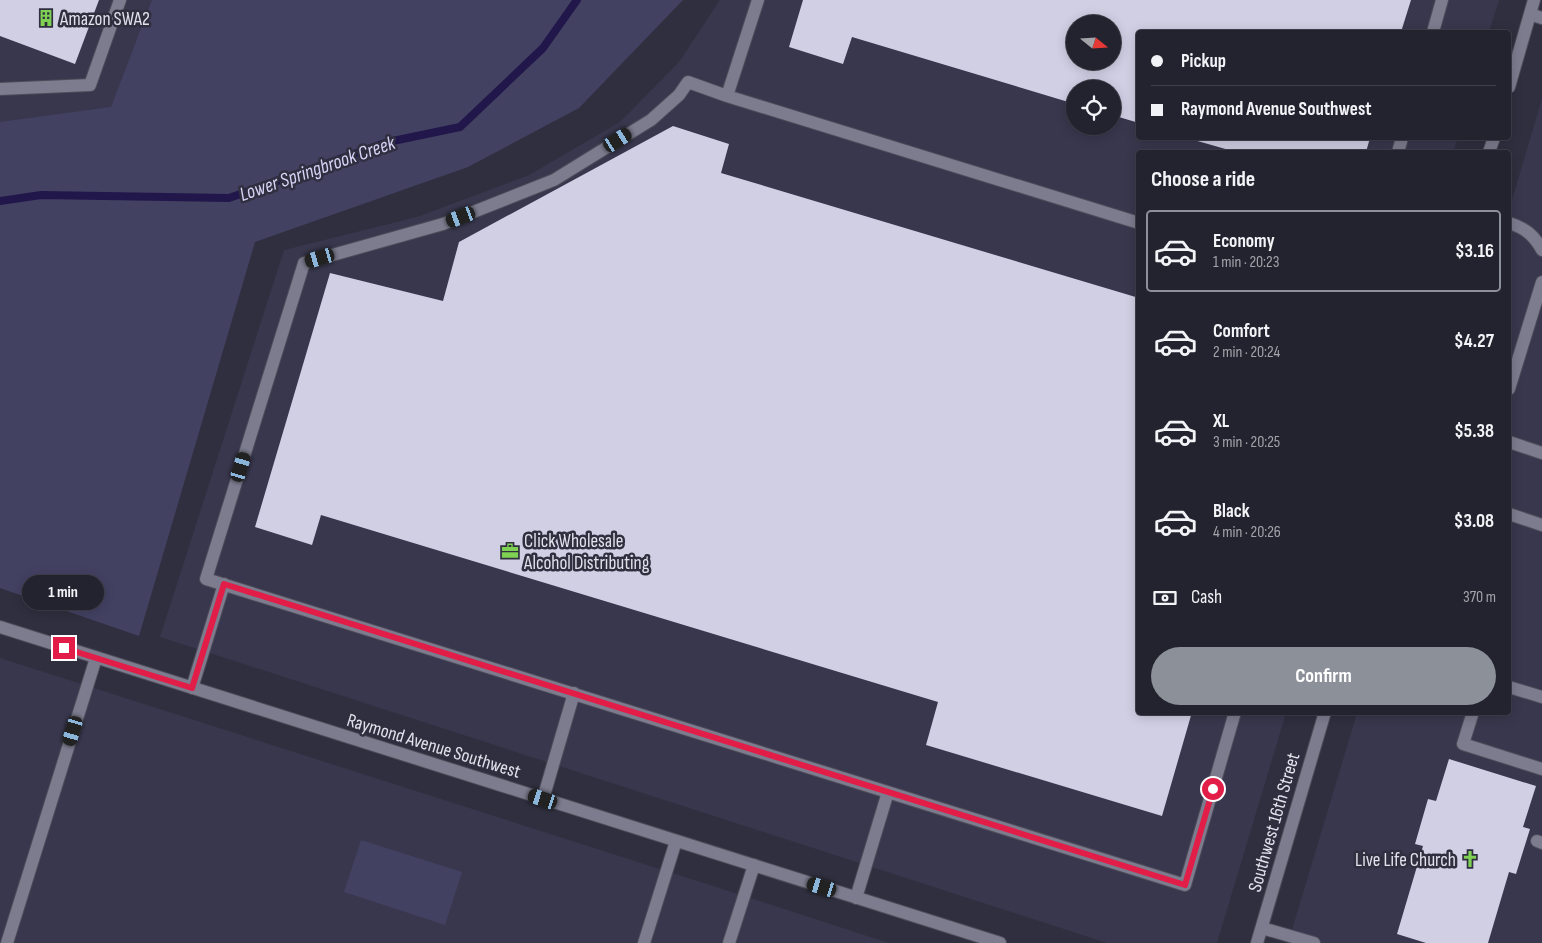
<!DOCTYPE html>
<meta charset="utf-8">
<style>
body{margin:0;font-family:"Sofia Sans Condensed",sans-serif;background:#2f2f3b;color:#f1f3f6;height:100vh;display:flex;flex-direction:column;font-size:19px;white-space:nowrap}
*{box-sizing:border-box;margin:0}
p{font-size:16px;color:#a3a4aa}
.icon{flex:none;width:28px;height:28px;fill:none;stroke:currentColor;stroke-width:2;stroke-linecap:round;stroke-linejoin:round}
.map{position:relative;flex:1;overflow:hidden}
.side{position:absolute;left:1136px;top:150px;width:375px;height:565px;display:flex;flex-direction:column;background:#23232f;border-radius:5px;box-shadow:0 2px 12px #0003,0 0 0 1px #40404b}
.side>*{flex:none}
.hud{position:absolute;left:1136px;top:30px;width:375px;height:110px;border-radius:5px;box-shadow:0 2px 12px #0003,0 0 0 1px #40404b;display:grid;align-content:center;height:110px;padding:0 15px;background:#23232f}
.needle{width:32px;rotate:108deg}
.controls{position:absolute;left:1066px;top:15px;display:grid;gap:10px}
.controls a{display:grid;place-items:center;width:55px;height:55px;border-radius:50%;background:#23232f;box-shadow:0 2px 12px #0003,0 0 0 1px #40404b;font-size:25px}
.end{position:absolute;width:22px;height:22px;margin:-11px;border:6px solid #e11d48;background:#fff;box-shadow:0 0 0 2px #fff}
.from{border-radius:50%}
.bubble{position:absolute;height:35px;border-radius:18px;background:#23232f;box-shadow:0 2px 12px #0003,0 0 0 1px #40404b;font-size:16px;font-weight:700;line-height:35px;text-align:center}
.car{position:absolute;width:15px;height:30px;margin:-15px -8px;border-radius:6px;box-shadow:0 0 4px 1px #0007;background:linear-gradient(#222 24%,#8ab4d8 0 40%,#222 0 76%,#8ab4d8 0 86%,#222 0)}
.hud b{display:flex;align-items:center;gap:18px;height:48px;font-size:19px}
.hud b+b{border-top:1px solid #40404b}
.hud i{width:12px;height:12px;background:#f1f3f6}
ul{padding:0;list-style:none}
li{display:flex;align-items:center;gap:15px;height:82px;margin:0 10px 8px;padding:0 5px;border:2px solid transparent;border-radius:5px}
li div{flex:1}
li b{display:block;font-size:19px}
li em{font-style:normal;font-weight:700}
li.on{border-color:#8c9099}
li>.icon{width:45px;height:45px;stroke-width:1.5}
h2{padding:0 15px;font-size:22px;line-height:60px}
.pay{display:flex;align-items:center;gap:12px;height:55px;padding:0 15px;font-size:19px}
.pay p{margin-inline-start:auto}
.button{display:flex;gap:10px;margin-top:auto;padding:10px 15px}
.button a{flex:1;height:58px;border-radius:30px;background:#8c9099;color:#fff;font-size:20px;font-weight:700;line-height:58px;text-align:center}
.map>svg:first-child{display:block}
.built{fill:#38374d;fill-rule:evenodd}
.green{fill:#434162}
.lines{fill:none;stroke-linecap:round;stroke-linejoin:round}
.stream{stroke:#21174a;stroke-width:8}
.building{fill:#d0cfe4;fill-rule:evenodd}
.minor-casing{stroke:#4d4c59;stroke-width:14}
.minor{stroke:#7d7c8f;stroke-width:12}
.route{stroke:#e11d48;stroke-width:6}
.labels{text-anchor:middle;stroke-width:5;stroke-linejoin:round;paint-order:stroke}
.poi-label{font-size:19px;fill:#e2e2ec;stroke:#2f2f3f;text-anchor:start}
.street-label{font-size:19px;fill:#e2e2ec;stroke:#2f2f3f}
.water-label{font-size:20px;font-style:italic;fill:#d4d3f6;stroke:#2f2f3f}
</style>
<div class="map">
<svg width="1542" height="943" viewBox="0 0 1542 943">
<rect width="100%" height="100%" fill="#2f2f3f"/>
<path class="built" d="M0,0H178L134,127L0,146Z
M720,0H1499L1489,32H1139V138H1458L1453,152H1139V712L1286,713L1217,943H1107L160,637L284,250L417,217L529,175L620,122L679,62ZM1075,24H1112V61H1075ZM1075,89H1112V126H1075Z
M1542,99V943H1288L1357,713L1509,712V210Z
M0,658L713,886L889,943H0Z"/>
<path class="green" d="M152,0H683L579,108L468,167L255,242L139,636L0,588V122L111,107Z
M361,840L462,872L445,925L344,892Z"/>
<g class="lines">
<path class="stream" d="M0,201L41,195L229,198L388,142L460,127L543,48L577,0"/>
</g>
<path class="building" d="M0,0H99L75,64L0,36Z
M803,0H1411L1401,32H1139V123L1112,115V89H1075V104L852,37L843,64L789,47ZM1075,24H1112V61H1075Z
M673,126L729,144L721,173L1139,298V712H1192L1162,816L926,745L938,702L321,515L312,545L255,527L330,273L443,301L459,242Z
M1187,138H1370L1366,152H1236Z
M1449,759L1536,786L1523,827L1530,829L1516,874L1509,872L1488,943H1426L1397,934L1423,846L1415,844L1428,799L1436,801Z"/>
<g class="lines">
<g class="minor-casing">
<path id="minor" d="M1530,14L1542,18
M1433,32L1442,0
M1509,87L1534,0
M0,89L90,85L120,0
M727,96L758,0
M1398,152L1402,138
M1489,152L1494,138
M1139,223L727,96L688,82L679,95L651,120L554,180L443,224L304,263L206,579L1185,885L1235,712
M1509,223C1525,228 1534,235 1542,250
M1509,389L1542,282
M1509,442L1542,453
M1509,514L1542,525
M0,627L1000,943
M1509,687L1542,697
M192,688L224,584
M1473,712L1463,744L1542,769
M543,799L574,693
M1537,841L1542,843
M856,898L888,792
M1262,928L1314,943
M7,943L96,658
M644,943L676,841
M729,943L754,865
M1257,943L1325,712"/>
</g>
<use href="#minor" class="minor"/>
</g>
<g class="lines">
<path class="route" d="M64,648L192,688L224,584L1185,885L1213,789"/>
</g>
<defs>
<g id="building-bare" transform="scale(1.35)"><path d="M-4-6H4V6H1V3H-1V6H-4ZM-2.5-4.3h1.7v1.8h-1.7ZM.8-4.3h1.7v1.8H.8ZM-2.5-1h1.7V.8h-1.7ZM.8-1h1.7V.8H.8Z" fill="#7ed153" stroke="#2f2f3f" stroke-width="2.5" paint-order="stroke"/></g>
<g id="office-bare" transform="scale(1.35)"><path d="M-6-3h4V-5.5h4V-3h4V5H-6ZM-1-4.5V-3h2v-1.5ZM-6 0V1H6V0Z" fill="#7ed153" stroke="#2f2f3f" stroke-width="2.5" paint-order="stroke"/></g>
<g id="church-bare" transform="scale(1.35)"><path d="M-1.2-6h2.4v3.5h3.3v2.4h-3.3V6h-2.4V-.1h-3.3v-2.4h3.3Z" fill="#7ed153" stroke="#2f2f3f" stroke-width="2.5" paint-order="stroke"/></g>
</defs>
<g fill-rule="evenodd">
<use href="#building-bare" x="46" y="18"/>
<use href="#office-bare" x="510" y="551"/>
<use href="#church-bare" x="1470" y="859"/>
</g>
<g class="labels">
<g class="poi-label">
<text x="60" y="25">Amazon SWA2</text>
<text x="524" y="547">Click Wholesale<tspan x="524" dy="22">Alcohol Distributing</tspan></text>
<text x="1456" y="866" text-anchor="end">Live Life Church</text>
</g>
<g class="street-label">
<text transform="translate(434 745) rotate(17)" y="7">Raymond Avenue Southwest</text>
<text transform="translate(1273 822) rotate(-74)" y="7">Southwest 16th Street</text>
</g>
<g class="water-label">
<text transform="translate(317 168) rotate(-19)" y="7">Lower Springbrook Creek</text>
</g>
</g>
</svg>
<div class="controls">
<a><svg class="needle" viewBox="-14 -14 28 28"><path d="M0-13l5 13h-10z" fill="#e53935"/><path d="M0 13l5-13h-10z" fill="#a3a4aa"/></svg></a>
<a><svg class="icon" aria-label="locate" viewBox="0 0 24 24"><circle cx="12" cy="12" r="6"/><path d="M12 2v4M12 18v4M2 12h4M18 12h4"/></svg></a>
</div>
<i class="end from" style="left:1213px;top:789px"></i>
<i class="end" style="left:64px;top:648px"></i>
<div class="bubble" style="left:22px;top:575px;width:82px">1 min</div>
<i class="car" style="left:618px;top:140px;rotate:58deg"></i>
<i class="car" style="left:461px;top:217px;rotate:249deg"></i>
<i class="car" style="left:320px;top:258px;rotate:254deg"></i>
<i class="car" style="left:241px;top:467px;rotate:17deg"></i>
<i class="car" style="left:73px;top:731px;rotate:197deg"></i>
<i class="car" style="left:543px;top:799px;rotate:288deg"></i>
<i class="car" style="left:822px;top:887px;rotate:287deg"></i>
<div class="hud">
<b><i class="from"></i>Pickup</b>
<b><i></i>Raymond Avenue Southwest</b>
</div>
<section class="side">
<h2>Choose a ride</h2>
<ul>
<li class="on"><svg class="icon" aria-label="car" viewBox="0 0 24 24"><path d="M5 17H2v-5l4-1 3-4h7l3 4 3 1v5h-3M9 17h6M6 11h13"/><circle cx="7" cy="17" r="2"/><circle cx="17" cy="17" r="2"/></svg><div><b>Economy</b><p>1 min · 20:23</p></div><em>$3.16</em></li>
<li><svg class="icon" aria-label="car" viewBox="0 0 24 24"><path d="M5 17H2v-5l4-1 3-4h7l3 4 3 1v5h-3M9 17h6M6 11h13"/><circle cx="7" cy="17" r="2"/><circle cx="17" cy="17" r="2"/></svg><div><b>Comfort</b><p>2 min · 20:24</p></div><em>$4.27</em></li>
<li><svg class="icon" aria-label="car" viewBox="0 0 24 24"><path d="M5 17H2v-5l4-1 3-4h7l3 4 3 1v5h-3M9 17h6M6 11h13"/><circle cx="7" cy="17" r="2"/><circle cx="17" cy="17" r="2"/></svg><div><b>XL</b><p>3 min · 20:25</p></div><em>$5.38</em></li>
<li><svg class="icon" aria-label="car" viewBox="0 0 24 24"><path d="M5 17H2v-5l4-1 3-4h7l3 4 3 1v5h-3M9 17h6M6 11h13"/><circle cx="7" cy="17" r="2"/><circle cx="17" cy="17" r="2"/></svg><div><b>Black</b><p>4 min · 20:26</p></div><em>$3.08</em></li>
</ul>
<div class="pay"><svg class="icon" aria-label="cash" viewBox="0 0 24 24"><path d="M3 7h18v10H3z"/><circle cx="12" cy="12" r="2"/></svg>Cash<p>370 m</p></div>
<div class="button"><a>Confirm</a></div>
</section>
</div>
